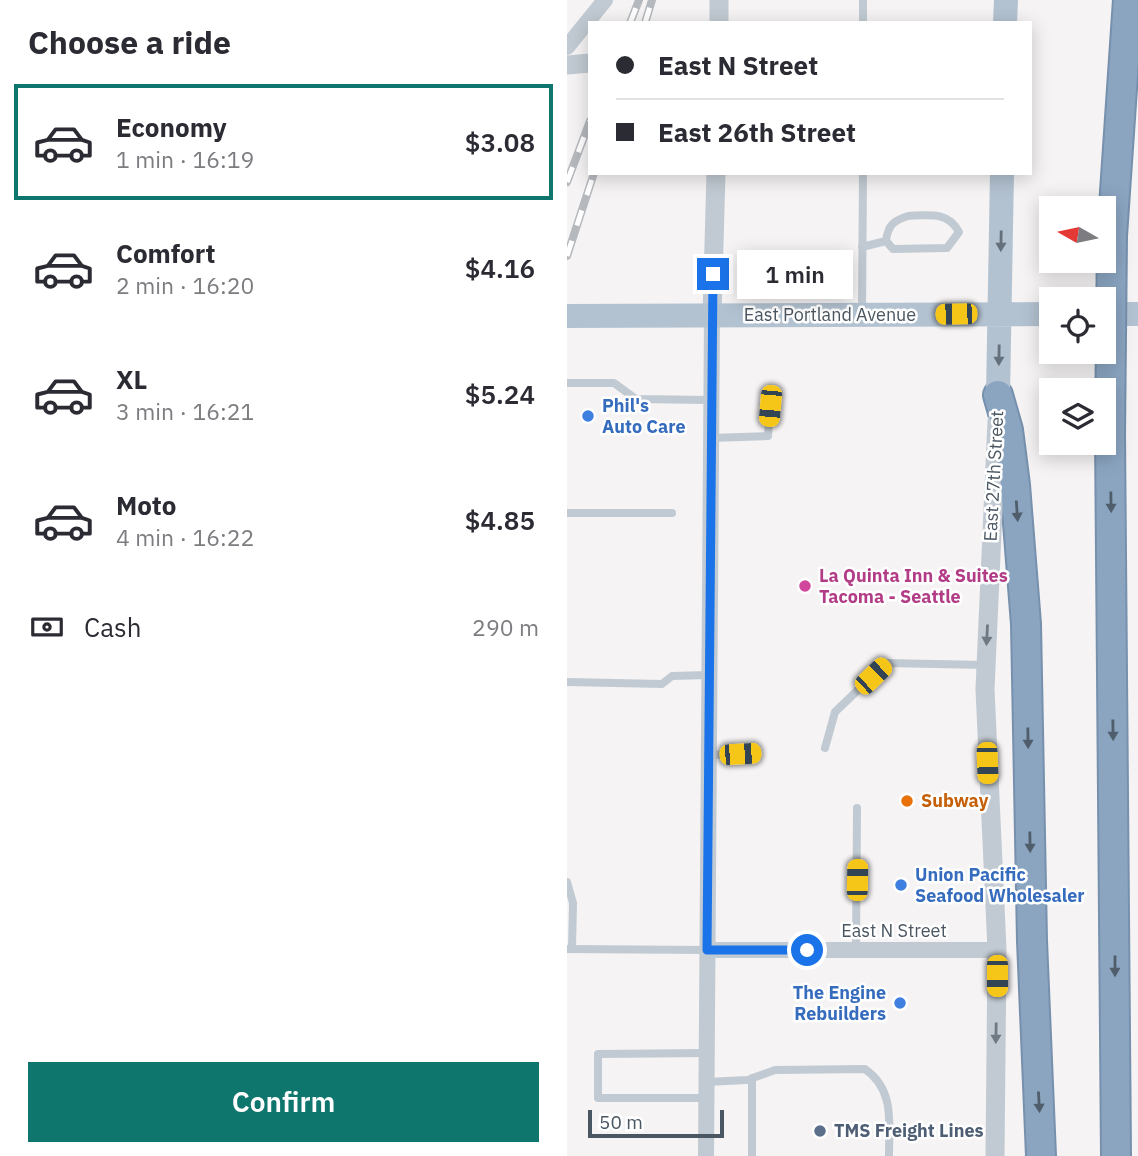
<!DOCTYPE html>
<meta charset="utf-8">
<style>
body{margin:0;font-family:"IBM Plex Sans",sans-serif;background:#f2f2f3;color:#2b2b33;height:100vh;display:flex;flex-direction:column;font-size:26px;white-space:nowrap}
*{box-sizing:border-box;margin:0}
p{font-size:23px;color:#7c7c81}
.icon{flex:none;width:38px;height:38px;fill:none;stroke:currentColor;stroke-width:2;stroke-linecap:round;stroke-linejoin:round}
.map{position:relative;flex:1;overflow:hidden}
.side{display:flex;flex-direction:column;background:#fff;width:567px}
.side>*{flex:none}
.guide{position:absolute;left:21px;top:21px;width:444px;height:154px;border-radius:0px;box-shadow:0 4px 18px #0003;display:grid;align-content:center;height:154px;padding:0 28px;background:#fff}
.needle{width:46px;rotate:279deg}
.tools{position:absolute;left:472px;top:196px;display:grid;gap:14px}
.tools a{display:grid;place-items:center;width:77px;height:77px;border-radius:0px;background:#fff;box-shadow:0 4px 18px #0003;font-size:35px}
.scale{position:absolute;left:21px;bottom:18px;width:136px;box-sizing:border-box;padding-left:7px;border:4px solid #4a5661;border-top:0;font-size:19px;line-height:24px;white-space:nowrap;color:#4a5661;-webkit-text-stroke:5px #fff;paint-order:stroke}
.end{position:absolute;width:32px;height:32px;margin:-16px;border:9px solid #1a73e8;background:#fff;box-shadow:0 0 0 4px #fff}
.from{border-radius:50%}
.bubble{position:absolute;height:49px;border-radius:0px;background:#fff;box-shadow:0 4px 18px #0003;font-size:23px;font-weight:600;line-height:49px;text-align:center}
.car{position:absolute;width:21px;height:42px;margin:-21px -10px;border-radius:9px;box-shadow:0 0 5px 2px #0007;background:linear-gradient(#f5c518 24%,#345 0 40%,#f5c518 0 76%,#345 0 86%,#f5c518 0)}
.guide b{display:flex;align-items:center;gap:24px;height:66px;font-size:26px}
.guide b+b{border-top:2px solid #e1e1e2}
.guide i{width:18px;height:18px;background:#2b2b33}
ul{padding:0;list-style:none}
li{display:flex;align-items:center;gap:21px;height:116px;margin:0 14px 10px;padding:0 14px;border:4px solid transparent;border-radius:0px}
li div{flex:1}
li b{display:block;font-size:26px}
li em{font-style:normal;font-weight:600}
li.on{border-color:#0f766e}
li>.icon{width:63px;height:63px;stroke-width:1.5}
h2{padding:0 28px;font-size:32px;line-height:84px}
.pay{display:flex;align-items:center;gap:18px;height:77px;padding:0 28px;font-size:26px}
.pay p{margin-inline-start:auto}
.action{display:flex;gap:14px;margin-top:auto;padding:14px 28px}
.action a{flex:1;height:80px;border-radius:0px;background:#0f766e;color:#fff;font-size:28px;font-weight:600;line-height:80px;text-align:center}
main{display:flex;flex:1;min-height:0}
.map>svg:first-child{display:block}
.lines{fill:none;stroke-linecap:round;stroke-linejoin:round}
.motorway-casing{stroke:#7690ad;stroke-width:32}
.service{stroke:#c1cad2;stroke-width:8}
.minor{stroke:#c1cad2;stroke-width:16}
.tertiary{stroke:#c1cad2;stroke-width:19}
.primary{stroke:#b3c2d1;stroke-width:24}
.motorway{stroke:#8ba5c1;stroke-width:28}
.rail-casing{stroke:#b5b8bd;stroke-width:8}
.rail{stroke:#fff;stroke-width:5;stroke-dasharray:16;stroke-linecap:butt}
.motorway-bridge-casing{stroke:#7690ad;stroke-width:32;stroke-linecap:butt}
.motorway-bridge{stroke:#8ba5c1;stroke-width:28}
.oneway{fill:#64717d}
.oneway2{fill:#505e6b}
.oneway3{fill:#6e7983}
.route{stroke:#1a73e8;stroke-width:9}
.shop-dot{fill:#3f7fe0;stroke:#fff;stroke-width:2.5}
.hotel-dot{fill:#d1479c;stroke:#fff;stroke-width:2.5}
.food-dot{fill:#e8710a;stroke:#fff;stroke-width:2.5}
.service-dot{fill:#5c6f8a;stroke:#fff;stroke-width:2.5}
.labels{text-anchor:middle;stroke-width:5;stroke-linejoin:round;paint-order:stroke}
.street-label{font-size:18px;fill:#4a5661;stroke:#fff}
.shop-label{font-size:18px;font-weight:bold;fill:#366cbe;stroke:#fff;text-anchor:start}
.hotel-label{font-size:18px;font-weight:bold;fill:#b23c85;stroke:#fff;text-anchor:start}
.food-label{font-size:18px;font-weight:bold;fill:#c56008;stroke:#fff;text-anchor:start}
.service-label{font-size:18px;font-weight:bold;fill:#4e5e75;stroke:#fff;text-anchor:start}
</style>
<main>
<section class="side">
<h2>Choose a ride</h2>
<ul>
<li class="on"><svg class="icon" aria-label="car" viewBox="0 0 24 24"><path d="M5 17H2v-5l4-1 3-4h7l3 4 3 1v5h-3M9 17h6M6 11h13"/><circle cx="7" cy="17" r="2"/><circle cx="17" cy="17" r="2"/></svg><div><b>Economy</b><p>1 min · 16:19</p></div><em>$3.08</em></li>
<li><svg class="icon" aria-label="car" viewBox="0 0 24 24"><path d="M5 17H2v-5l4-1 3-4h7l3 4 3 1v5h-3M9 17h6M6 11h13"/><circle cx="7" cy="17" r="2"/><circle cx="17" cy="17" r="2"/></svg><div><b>Comfort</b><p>2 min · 16:20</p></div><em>$4.16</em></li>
<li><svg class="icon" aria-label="car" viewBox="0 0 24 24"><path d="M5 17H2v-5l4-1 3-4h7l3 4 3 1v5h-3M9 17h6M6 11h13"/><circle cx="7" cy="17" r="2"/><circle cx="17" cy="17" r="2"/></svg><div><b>XL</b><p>3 min · 16:21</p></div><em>$5.24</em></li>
<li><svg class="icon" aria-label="car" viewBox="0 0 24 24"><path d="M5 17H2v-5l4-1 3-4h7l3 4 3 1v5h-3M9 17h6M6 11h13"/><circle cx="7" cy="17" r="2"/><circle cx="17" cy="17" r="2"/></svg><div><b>Moto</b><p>4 min · 16:22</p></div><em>$4.85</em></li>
</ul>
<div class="pay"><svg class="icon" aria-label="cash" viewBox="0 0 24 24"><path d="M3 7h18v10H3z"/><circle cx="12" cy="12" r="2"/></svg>Cash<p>290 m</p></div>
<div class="action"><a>Confirm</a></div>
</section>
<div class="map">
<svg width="571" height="1156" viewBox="0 0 571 1156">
<rect width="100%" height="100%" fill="#f5f3f3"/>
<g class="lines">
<g class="motorway-casing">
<path id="motorway" d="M545,236L561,0
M431,395L441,430L448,485L459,624L465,941L474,1156
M543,434L549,1156"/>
</g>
<path class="service" d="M296,23V0
M341,216C361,215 381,211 392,232L380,248L326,249L319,241C321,225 326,221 341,216Z
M295,247L319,241
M295,312L296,173
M0,383H47L69,399L143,400
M143,438L201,436L203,406
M0,513H105
M0,682L95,684L105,676L142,675
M258,748L268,712L319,663L418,665
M142,755L188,753
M0,882L6,903L5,949
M0,949L140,950
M289,950L290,808
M185,1078V1156
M140,1082L180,1080L208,1070L298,1069C328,1090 322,1123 322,1156
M139,1098H31V1054L140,1053"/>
<path class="minor" d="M0,47L38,0
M140,950H430
M139,1156L145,316"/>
<path class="tertiary" d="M152,23V0
M0,65L23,63
M145,316L149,173
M428,1156L430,950L418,689L430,421"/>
<path class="primary" d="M438,23L439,0
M537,314H571
M0,316L485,314
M431,395L435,173"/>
<use href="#motorway" class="motorway"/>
<g class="rail-casing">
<path id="rail" d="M63,23L72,0
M78,23L85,0
M0,182L23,121
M0,256L27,173"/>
</g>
<use href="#rail" class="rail"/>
<g class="motorway-bridge-casing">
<path id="motorway-bridge" d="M543,434L545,236"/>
</g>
<use href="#motorway-bridge" class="motorway-bridge"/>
</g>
<defs><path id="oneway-solid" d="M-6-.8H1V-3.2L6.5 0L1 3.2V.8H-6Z" transform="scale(1.75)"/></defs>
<g class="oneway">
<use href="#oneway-solid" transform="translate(434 241) rotate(91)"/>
<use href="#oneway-solid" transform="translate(432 355) rotate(91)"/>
</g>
<g class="oneway2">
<use href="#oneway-solid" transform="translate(544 502) rotate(89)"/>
<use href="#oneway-solid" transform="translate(450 511) rotate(86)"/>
<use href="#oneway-solid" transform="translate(546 730) rotate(89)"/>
<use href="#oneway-solid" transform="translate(461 738) rotate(89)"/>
<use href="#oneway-solid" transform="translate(463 842) rotate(89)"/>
<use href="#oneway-solid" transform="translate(548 966) rotate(90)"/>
<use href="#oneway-solid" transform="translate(472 1102) rotate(87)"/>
</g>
<g class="oneway3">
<use href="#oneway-solid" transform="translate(420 635) rotate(93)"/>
<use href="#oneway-solid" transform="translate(429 1033) rotate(91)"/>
</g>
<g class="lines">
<path class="route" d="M146,274L140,950H240"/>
</g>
<g class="shop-dot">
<circle cx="21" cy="416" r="7"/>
<circle cx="334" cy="885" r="7"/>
<circle cx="333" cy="1003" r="7"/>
</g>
<circle class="hotel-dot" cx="238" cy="586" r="7"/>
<circle class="food-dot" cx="340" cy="801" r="7"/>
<circle class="service-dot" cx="253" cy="1131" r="7"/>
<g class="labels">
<g class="street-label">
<text x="263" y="321">East Portland Avenue</text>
<text transform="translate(427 476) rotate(-87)" y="6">East 27th Street</text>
<text x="327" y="937">East N Street</text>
</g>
<g class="shop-label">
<text x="35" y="412">Phil's<tspan x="35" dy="21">Auto Care</tspan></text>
<text x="348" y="881">Union Pacific<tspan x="348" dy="21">Seafood Wholesaler</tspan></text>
<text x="319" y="999" text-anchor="end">The Engine<tspan x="319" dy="21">Rebuilders</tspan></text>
</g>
<g class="hotel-label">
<text x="252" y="582">La Quinta Inn &amp; Suites<tspan x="252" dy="21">Tacoma - Seattle</tspan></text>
</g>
<g class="food-label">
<text x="354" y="807">Subway</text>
</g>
<g class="service-label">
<text x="267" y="1137">TMS Freight Lines</text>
</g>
</g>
</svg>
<div class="tools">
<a><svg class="needle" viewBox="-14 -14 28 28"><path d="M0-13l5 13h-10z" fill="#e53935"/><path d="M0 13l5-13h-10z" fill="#7c7c81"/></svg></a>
<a><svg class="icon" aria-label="locate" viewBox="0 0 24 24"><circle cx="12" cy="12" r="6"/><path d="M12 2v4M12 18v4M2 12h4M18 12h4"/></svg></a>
<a><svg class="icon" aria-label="layers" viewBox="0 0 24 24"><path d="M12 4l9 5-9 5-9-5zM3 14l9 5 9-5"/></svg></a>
</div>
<div class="scale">50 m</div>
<i class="end from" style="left:240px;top:950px"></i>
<i class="end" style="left:146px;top:274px"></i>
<div class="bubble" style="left:170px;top:250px;width:116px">1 min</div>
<i class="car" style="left:389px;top:314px;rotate:269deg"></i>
<i class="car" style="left:203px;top:406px;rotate:185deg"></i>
<i class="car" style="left:306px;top:676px;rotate:46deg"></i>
<i class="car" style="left:173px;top:754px;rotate:87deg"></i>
<i class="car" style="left:420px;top:763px;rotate:178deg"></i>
<i class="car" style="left:290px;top:880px;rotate:1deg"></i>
<i class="car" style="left:430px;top:976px;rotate:180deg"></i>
<div class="guide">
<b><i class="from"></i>East N Street</b>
<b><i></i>East 26th Street</b>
</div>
</div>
</main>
